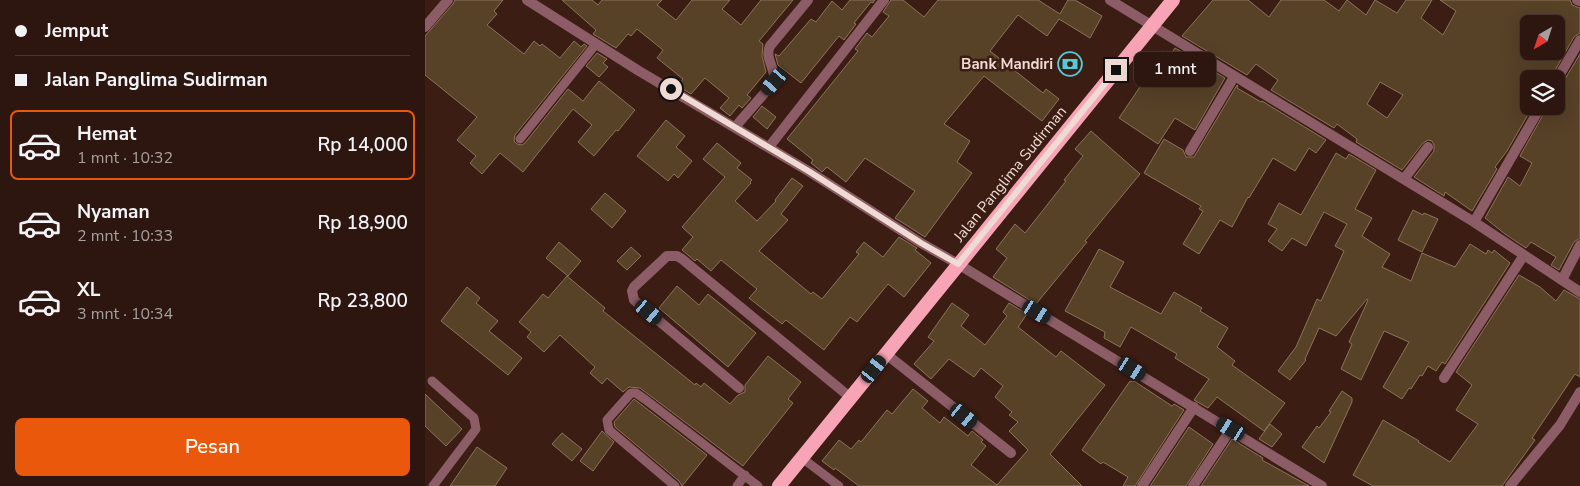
<!DOCTYPE html>
<html lang="id">
<meta charset="utf-8">
<style>
body{margin:0;font-family:"Nunito Sans",sans-serif;background:#341f18;color:#f1f3f6;height:100vh;display:flex;flex-direction:column;font-size:19px;white-space:nowrap}
*{box-sizing:border-box;margin:0}
p{font-size:16px;color:#a69f9e}
.icon{flex:none;width:28px;height:28px;fill:none;stroke:currentColor;stroke-width:2;stroke-linecap:round;stroke-linejoin:round}
.map{position:relative;flex:1;overflow:hidden}
.drawer{display:flex;flex-direction:column;background:#2c160f;width:425px}
.drawer>*{flex:none}
.banner{display:grid;align-content:center;height:110px;padding:0 15px;background:#2c160f}
.needle{width:32px;rotate:219deg}
.buttons{position:absolute;left:1095px;top:15px;display:grid;gap:10px}
.buttons a{display:grid;place-items:center;width:45px;height:45px;border-radius:8px;background:#2c160f;box-shadow:0 5px 20px #0002,0 0 0 1px #48352f;font-size:25px}
.end{position:absolute;width:22px;height:22px;margin:-11px;border:6px solid #f0dbd4;background:#111;box-shadow:0 0 0 2px #111}
.from{border-radius:50%}
.bubble{position:absolute;height:35px;border-radius:8px;background:#2c160f;box-shadow:0 5px 20px #0002,0 0 0 1px #48352f;font-size:16px;font-weight:600;line-height:35px;text-align:center}
.car{position:absolute;width:15px;height:30px;margin:-15px -8px;border-radius:6px;box-shadow:0 0 4px 1px #0007;background:linear-gradient(#222 24%,#8ab4d8 0 40%,#222 0 76%,#8ab4d8 0 86%,#222 0)}
.banner b{display:flex;align-items:center;gap:18px;height:48px;font-size:19px}
.banner b+b{border-top:1px solid #48352f}
.banner i{width:12px;height:12px;background:#f1f3f6}
ul{padding:0;list-style:none}
li{display:flex;align-items:center;gap:15px;height:70px;margin:0 10px 8px;padding:0 5px;border:2px solid transparent;border-radius:8px}
li div{flex:1}
li b{display:block;font-size:19px}
li em{font-style:normal;font-weight:600}
li.current{border-color:#ea580c}
li>.icon{width:45px;height:45px;stroke-width:1.5}
.button{display:flex;gap:10px;margin-top:auto;padding:10px 15px}
.button a{flex:1;height:58px;border-radius:8px;background:#ea580c;color:#fff;font-size:20px;font-weight:600;line-height:58px;text-align:center}
main{display:flex;flex:1;min-height:0}
.map>svg:first-child{display:block}
.building{fill:#574127;stroke:#8c7459;fill-rule:evenodd}
.lines{fill:none;stroke-linecap:round;stroke-linejoin:round}
.service{stroke:#8c5d67;stroke-width:9}
.minor{stroke:#8c5d67;stroke-width:10}
.tertiary{stroke:#8c5d67;stroke-width:10}
.trunk{stroke:#f8a4b7;stroke-width:14}
.route{stroke:#f0dbd4;stroke-width:6}
.labels{text-anchor:middle;stroke-width:5;stroke-linejoin:round;paint-order:stroke}
.poi-label{font-size:15px;font-weight:bold;fill:#f0dbd4;stroke:#3b1d14;text-anchor:end}
.street-label{font-size:15px;fill:#f0dbd4;stroke:#3b1d14}
</style>
<main>
<section class="drawer">
<div class="banner">
<b><i class="from"></i>Jemput</b>
<b><i></i>Jalan Panglima Sudirman</b>
</div>
<ul>
<li class="current"><svg class="icon" aria-label="car" viewBox="0 0 24 24"><path d="M5 17H2v-5l4-1 3-4h7l3 4 3 1v5h-3M9 17h6M6 11h13"/><circle cx="7" cy="17" r="2"/><circle cx="17" cy="17" r="2"/></svg><div><b>Hemat</b><p>1 mnt · 10:32</p></div><em>Rp 14,000</em></li>
<li><svg class="icon" aria-label="car" viewBox="0 0 24 24"><path d="M5 17H2v-5l4-1 3-4h7l3 4 3 1v5h-3M9 17h6M6 11h13"/><circle cx="7" cy="17" r="2"/><circle cx="17" cy="17" r="2"/></svg><div><b>Nyaman</b><p>2 mnt · 10:33</p></div><em>Rp 18,900</em></li>
<li><svg class="icon" aria-label="car" viewBox="0 0 24 24"><path d="M5 17H2v-5l4-1 3-4h7l3 4 3 1v5h-3M9 17h6M6 11h13"/><circle cx="7" cy="17" r="2"/><circle cx="17" cy="17" r="2"/></svg><div><b>XL</b><p>3 mnt · 10:34</p></div><em>Rp 23,800</em></li>
</ul>
<div class="button"><a>Pesan</a></div>
</section>
<div class="map">
<svg width="1155" height="486" viewBox="0 0 1155 486">
<rect width="100%" height="100%" fill="#3b1d14"/>
<path class="building" d="M30,0H78L69,11L72,14L62,25L99,54L109,41L115,46L117,44L135,58L149,41L156,47L159,44L162,46L90,135L89,141L92,144L97,145L100,143L143,89L158,101L174,81L210,110L193,131L191,130L169,156L153,142L167,125L148,109L98,172L75,153L57,174L45,163L51,156L32,140L52,117L0,75V36L28,4Z
M137,0H167L173,5L177,0H237L232,5L251,20L267,0H305L297,9L316,25L336,0H368L334,41L338,44L337,56L341,72L322,95L326,98L317,108L314,105L305,116L295,108L304,98L280,78L266,94L253,86L258,79L232,58L238,50L212,29L206,36L203,34L191,48L168,34L171,30Z
M425,0H450L448,3L446,2L429,23L431,24L419,40L414,36L376,83L353,65L350,54L354,56L386,19L391,22L407,1L417,10Z
M466,0H478L499,17L513,0H613L635,14L643,0H650L677,16L665,38L634,19L622,36L593,15L565,51L618,93L621,89L634,99L617,121L559,76L519,124L545,141L532,162L547,173L500,237L470,218L490,191L440,158L421,182L402,167L397,172L386,163L388,160L362,139L433,51L430,49L442,33L447,37L464,16L458,12Z
M788,0H823L844,17L856,0H899L914,11L922,0L941,15L950,0L972,13L981,0H1007L996,18L1018,35L1031,11L1015,0H1145L1147,5L1155,8V33L1149,37L1125,79H1104V106H1108L1082,151L1070,167L1072,169L1047,211L1020,192L1019,196L989,177L1009,151V145L1007,141L1003,140L998,143L977,170L931,142L932,139L912,124L909,128L846,90L853,80L831,64L822,75L757,36ZM1104,24H1131V58L1119,51H1104ZM955,82L978,95L962,118L942,104Z
M750,48L800,78L770,130L750,118L733,144L694,118L729,66L727,65L737,51L745,55Z
M172,53L182,59L178,63L183,67L174,77L161,66Z
M1155,54V238L1149,242L1134,270L1126,265L1131,257L1106,242L1101,248L1080,234L1060,218L1083,177L1095,186L1107,163L1095,156L1123,106H1131V88L1137,84Z
M812,85L813,86L812,88L836,102L837,101L901,140L891,153L884,148L870,171L848,158L824,198L823,197L807,227L795,220L774,254L758,244L778,211L774,209L776,206L719,173L739,139L758,150L761,157H769Z
M337,106L351,117L342,129L328,117Z
M241,120L260,136L251,147L267,161L253,178L249,174L243,181L212,156Z
M666,131L715,174L682,214L660,241L662,242L611,304L568,277L582,258L571,249L590,224L600,233L641,181L639,180L658,156L650,149Z
M292,143L316,163L312,168L327,180L325,182L326,183L310,201L332,221L351,201L350,200L367,178L378,186L356,214L363,220L334,251L386,294L388,292L397,299L434,254L431,252L439,242L458,257L474,237L492,248L490,250L506,263L479,297L463,284L432,322L425,317L399,350L361,320L357,324L324,298L332,289L296,260L286,271L272,259L270,261L257,250L268,237L257,227L300,177L278,159Z
M911,153L921,159L924,154L951,170L930,209L947,218L937,236L965,254L957,267L986,281L997,253L1030,267L1045,244L1061,254L1063,250L1067,253L1069,250L1085,263L1020,364L1017,362L1011,371L1003,366L997,376L995,375L986,389L984,388L977,399L958,387L984,342L959,331L936,380L916,369L927,344L924,342L943,300L942,299L911,336L894,328L880,359L881,360L865,380L853,371L871,347L892,299L896,301L919,251L910,246L922,224L899,212L881,246L867,238L857,251L843,241L852,229L843,224L854,203L876,215Z
M180,193L201,211L187,228L166,209Z
M988,210L998,215L999,213L1013,219L997,252L973,240Z
M134,242L156,261L143,276L121,258Z
M206,247L216,256L202,270L192,261Z
M674,249L699,262L685,287L736,314L749,292L777,308L775,311L803,328L792,347L810,361L807,365L860,403L839,431L792,397L783,408L769,400L784,379L750,358L752,354L706,327L695,347L679,338L680,332L640,311Z
M1094,275L1115,287L1131,301L1139,290L1155,299V377L1150,374L1107,438L1110,440L1077,486H948L928,475L958,420L994,441L993,442L1025,462L1053,424L1031,410L1047,385L1031,372Z
M142,276L180,308L178,311L270,385L271,383L276,387L279,383L305,404L313,395L320,392V385L343,356L376,382L363,399L368,403L318,466L215,388L204,387L198,392L182,378L177,384L165,373L170,367L135,335L119,352L102,337L106,332L94,322L118,294L123,298Z
M252,286L274,305L283,294L331,333L303,367L234,308Z
M42,287L55,298L51,303L73,321L64,331L97,358L83,375L16,321Z
M527,303L544,315L536,326L560,345L582,316L578,312L584,303L602,314L593,327L631,357L636,351L680,385L625,454L657,486H434L410,468L409,470L397,461L414,440L426,449L434,440L436,442L462,410L467,414L488,389L503,401L497,408L515,423L519,417L543,436L547,431L558,440L556,442L561,446L546,465L572,485L603,450L584,431L593,422L584,415L587,412L570,397L578,386L556,368L549,377L524,359L506,379L489,364L509,341L503,337Z
M705,381L708,382L709,381L747,406L749,404L759,410L710,486H698L703,477L678,462L676,464L657,450Z
M917,391L927,398V402L899,463L877,447L892,426L894,428L906,412L904,411Z
M0,394L37,429L21,446L0,426Z
M209,399L282,455L257,486L254,481L190,427L189,422Z
M845,424L857,434L847,447L834,439Z
M764,427L788,444L761,486H725Z
M177,431L189,442L168,471L155,461Z
M137,433L157,449L147,461L127,444Z
M807,439L838,458L837,460L884,486H776Z
M52,447L82,468L70,486H25Z"/>
<g class="lines">
<path class="service" d="M95,139L171,44
M7,381L49,418L51,429L8,486
M377,458L414,486
M250,486L184,430L182,420L206,393H211L221,400L333,486
M312,486L320,475"/>
<path class="minor" d="M685,0L1049,222L1155,292
M1152,0L1155,1
M0,27L23,0
M1131,81L1155,40
M310,127L349,82C351,68 339,58 345,46L383,0
M344,147L459,0
M765,151L809,77
M979,179L1003,147
M1049,222L1116,106
M533,264L897,486
M1137,280L1155,245
M461,354L586,453
M1019,378L1099,255
M314,388L209,300L207,291L209,287L242,256H252L257,259L426,398
M717,486L769,407
M768,486L806,429
M1085,486L1135,425L1155,392"/>
<path class="tertiary" d="M102,0L214,71L385,172L496,243L533,264"/>
<path class="trunk" d="M354,486L748,0"/>
</g>
<g class="lines">
<path class="route" d="M246,89L385,172L496,243L533,264L691,70"/>
</g>
<defs>
<g id="bank-ring" transform="scale(1.25)"><circle r="9.5" fill="#3b1d14" stroke="#52ccd6" stroke-width="1.5"/><path d="M-6-4H6V4H-6ZM0-2.3a2.3 2.3 0 1 0 0 4.6a2.3 2.3 0 1 0 0-4.6Z" fill="#52ccd6"/></g>
</defs>
<g fill-rule="evenodd">
<use href="#bank-ring" x="645" y="64"/>
</g>
<g class="labels">
<g class="poi-label">
<text x="628" y="69">Bank Mandiri</text>
</g>
<g class="street-label">
<text transform="translate(585 174) rotate(-51)" y="5">Jalan Panglima Sudirman</text>
</g>
</g>
</svg>
<div class="buttons">
<a><svg class="needle" viewBox="-14 -14 28 28"><path d="M0-13l5 13h-10z" fill="#e53935"/><path d="M0 13l5-13h-10z" fill="#a69f9e"/></svg></a>
<a><svg class="icon" aria-label="layers" viewBox="0 0 24 24"><path d="M12 4l9 5-9 5-9-5zM3 14l9 5 9-5"/></svg></a>
</div>
<i class="end from" style="left:246px;top:89px"></i>
<i class="end" style="left:691px;top:70px"></i>
<div class="bubble" style="left:709px;top:52px;width:82px">1 mnt</div>
<i class="car" style="left:349px;top:82px;rotate:221deg"></i>
<i class="car" style="left:224px;top:312px;rotate:130deg"></i>
<i class="car" style="left:612px;top:312px;rotate:121deg"></i>
<i class="car" style="left:449px;top:369px;rotate:38deg"></i>
<i class="car" style="left:707px;top:369px;rotate:122deg"></i>
<i class="car" style="left:539px;top:416px;rotate:129deg"></i>
<i class="car" style="left:806px;top:429px;rotate:301deg"></i>
</div>
</main>
